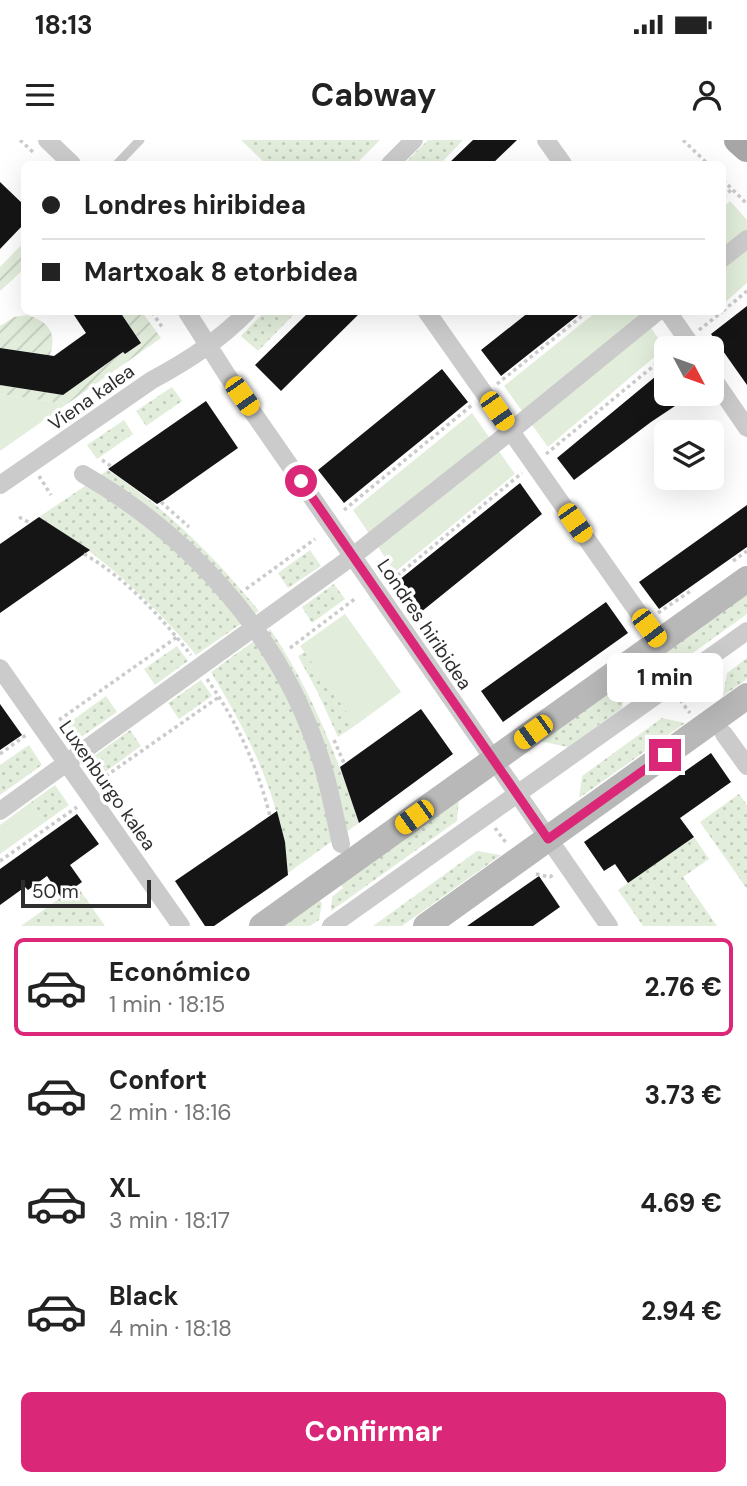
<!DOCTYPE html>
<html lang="es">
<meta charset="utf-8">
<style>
body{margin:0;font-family:"DM Sans",sans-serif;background:#f6f6f6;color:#222;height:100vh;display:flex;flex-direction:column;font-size:26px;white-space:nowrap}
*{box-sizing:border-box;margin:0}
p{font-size:23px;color:#767676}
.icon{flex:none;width:38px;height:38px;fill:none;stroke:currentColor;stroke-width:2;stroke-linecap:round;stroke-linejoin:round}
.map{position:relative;height:786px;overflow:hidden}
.details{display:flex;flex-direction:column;background:#fff;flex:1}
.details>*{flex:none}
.guide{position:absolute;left:21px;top:21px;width:705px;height:154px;border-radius:10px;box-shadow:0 7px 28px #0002;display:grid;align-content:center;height:154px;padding:0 21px;background:#fff}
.needle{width:46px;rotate:131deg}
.controls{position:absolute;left:654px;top:196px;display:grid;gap:14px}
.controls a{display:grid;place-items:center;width:70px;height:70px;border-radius:10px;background:#fff;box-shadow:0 7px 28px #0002;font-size:35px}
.scale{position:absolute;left:21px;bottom:18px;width:130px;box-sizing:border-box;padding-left:7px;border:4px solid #2e2e2e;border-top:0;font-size:19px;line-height:24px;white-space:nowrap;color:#2e2e2e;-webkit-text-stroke:5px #fff;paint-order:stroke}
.end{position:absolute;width:32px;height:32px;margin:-16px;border:9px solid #db2777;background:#fff;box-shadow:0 0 0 4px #fff}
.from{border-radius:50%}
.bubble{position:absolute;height:49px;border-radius:10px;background:#fff;box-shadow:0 7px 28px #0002;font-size:23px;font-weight:700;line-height:49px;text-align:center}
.car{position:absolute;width:21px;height:42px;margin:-21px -10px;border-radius:9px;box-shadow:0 0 5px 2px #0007;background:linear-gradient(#f5c518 24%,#345 0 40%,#f5c518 0 76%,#345 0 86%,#f5c518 0)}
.guide b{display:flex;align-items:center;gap:24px;height:66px;font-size:26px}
.guide b+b{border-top:2px solid #e0e0e0}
.guide i{width:18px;height:18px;background:#222}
ul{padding:12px 0 0;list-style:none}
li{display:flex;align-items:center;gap:21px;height:98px;margin:0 14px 10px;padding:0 7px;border:4px solid transparent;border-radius:10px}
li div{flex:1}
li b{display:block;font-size:26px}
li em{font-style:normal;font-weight:700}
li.current{border-color:#db2777}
li>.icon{width:63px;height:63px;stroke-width:1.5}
.cta{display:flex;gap:14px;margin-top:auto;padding:14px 21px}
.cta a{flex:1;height:80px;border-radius:10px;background:#db2777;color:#fff;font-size:28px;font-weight:700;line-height:80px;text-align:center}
.status{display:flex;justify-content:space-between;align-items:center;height:49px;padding:0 35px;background:#fff;direction:ltr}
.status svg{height:19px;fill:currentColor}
header{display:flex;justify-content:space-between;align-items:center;height:91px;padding:0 21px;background:#fff;font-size:32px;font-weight:700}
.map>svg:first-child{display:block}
.grass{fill:url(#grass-dots)}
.park{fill:#e2eddb}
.garden{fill:url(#garden-furrows)}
.building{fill:#151515}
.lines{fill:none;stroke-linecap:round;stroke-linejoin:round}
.path{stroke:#cbcbcb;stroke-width:3.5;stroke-dasharray:3.5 3.5;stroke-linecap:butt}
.lane{stroke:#cbcbcb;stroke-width:9}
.street{stroke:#cbcbcb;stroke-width:18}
.secondary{stroke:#b8b8b8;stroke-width:26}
.primary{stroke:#a6a6a6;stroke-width:28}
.route{stroke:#db2777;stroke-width:9}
.labels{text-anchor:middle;stroke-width:7;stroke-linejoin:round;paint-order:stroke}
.street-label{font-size:19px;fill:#2e2e2e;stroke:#fff}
</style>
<div class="status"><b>18:13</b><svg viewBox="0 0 49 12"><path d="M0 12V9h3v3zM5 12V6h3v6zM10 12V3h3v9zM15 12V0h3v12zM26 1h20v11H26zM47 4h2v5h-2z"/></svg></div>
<header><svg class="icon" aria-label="menu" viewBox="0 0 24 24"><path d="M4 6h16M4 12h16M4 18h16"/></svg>Cabway<svg class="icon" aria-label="person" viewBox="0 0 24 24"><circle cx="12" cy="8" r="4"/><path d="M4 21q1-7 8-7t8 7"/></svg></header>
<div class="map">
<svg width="747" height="786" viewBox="0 0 747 786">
<defs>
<pattern id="grass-dots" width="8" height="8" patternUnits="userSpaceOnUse" patternTransform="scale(1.75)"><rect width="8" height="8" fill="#e2eddb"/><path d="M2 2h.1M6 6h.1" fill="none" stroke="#c2ccbc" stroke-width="1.8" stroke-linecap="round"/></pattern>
<pattern id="garden-furrows" width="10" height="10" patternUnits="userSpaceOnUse" patternTransform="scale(1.75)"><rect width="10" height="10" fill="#e2eddb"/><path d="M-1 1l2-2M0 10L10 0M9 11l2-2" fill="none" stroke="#c2ccbc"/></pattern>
</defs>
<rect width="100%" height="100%" fill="#fff"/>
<path class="grass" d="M241,0H380L356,24H266Z
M428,0H463L440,24H404Z
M264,172H296L258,211L241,196Z
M172,247L182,261L146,286L136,271Z
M124,280L133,294L97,319L87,305Z
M108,330C167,369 214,416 259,471L250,477L98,337Z
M91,342L154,385L245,481L196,515C148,457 103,417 39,377Z
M310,410L321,426L288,448L278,433Z
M334,444L345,459L312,483L302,467Z
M747,453V474L669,530L646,525Z
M270,489C311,549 336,614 359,683L342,695L264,495Z
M258,498L301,578L335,699L288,733C281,658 249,595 211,532Z
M177,506L188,521L155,545L144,529Z
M305,512L356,585L338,597L318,553L298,516Z
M747,518V539L723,556L727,533Z
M628,538L622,568L568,607L539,601Z
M201,540L212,556L179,579L168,563Z
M106,556L117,572L77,600L66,585Z
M662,578L685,583L579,658L582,636Z
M130,590L141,606L101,635L90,619Z
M29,605L42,625L0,655V625Z
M55,645L69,665L45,682L31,662Z
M739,654L747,665V749L700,682Z
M459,658L457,681L331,771L332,757L343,748L340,744Z
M694,697L709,719L683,737L717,786H643L618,750Z
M477,711L501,715L402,786H373Z
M77,746L105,786H21Z
M319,760L322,763L319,780L310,786H282Z"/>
<path class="park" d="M730,61L747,80V143L723,164V67Z
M596,172H640L665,208L548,307L504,246Z
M0,254L67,264L0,311Z
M472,273L515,334L395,432L353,370Z
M345,474L401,552L356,585L300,506Z
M31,662L45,682L0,714V685Z"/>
<path class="garden" d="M24,102V129L0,151V127Z
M120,172H142L161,198L67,264L0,254V245L63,255L123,212L125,214L141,202Z
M27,175C52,182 58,197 48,220L43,214L0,208V186L14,177Z"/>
<path class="building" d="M473,0H517L492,24H448Z
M0,42L24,65V84L0,109Z
M747,166V245L711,194Z
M72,172H120L141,203L125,214L123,212L63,255L0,245V208L54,216L86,193Z
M309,172H361L281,251L255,225Z
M529,172H582L501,236L481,210Z
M667,227V254H693L651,282L574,340L557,318Z
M442,229L468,262L344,363L318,330Z
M206,261L238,308L164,360L157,364L108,329Z
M520,343L542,374L421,472L399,440Z
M747,365V407L659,469L639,442Z
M39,377L90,410L0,473V404Z
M606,462L628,493L503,582L481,551Z
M0,564L22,595L0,610Z
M421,569L453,614L359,683L340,627Z
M711,613L731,642L680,678L694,697L628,743L615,724L604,731L584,702Z
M277,671L285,702L288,735L214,786H205L175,741Z
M77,674L99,704L70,725L82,742L61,757L47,736L28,750L25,747L0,765V729Z
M539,736L560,767L533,786H467Z"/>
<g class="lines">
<path class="path" d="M20,0L34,13
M683,0L708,24
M723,40L747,64
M723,57L732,49
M723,171L747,151
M152,172L162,187
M699,190L722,172
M497,244L587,172
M546,314L667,215
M102,320L112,327
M39,336L51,355
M161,362L189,387
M344,370L472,265
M19,377L30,383
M84,414C126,438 161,477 191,515
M733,421L747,411
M392,440L522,333
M246,449L315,399
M658,473L692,450
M290,508L356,458
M207,539C237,582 257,625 270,676
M680,560L690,573
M59,580L177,497
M334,600L344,623
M0,614L26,595
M100,640L219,557
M495,688L507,704
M0,721L77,667
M536,734L550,737L555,733"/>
<path class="lane" d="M117,24L140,0"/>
<path class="street" d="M47,0L72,24
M546,0L563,24
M390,24L414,0
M723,118L747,99
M187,172L227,235L609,786
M427,172L659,502
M668,172L693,208
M712,237L747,288
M83,334C186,393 273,487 314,600C327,633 333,669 341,704
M0,345L152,240C186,222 221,199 247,172
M0,528L181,786
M724,594L747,626
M0,671L353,416L511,291L657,172
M331,786L747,491"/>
<path class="secondary" d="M262,786L747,439
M426,786L747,556"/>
<path class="primary" d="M738,0L747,8"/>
</g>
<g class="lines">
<path class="route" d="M301,341L548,699L665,615"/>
</g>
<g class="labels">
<g class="street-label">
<text transform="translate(91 257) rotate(-35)" y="7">Viena kalea</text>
<text transform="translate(425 484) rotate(56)" y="7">Londres hiribidea</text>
<text transform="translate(108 645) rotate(55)" y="7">Luxenburgo kalea</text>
</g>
</g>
</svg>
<div class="controls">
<a><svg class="needle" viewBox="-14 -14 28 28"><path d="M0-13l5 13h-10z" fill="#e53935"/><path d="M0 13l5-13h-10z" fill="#767676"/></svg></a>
<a><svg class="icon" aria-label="layers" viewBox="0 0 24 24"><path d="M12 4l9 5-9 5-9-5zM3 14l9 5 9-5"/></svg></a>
</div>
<div class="scale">50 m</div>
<i class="end from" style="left:301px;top:341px"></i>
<i class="end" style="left:665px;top:615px"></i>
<div class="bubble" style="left:607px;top:513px;width:116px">1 min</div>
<i class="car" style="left:242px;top:256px;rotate:145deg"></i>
<i class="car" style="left:497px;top:271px;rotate:145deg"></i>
<i class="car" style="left:575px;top:383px;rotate:145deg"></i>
<i class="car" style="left:649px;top:488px;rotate:143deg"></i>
<i class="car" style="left:533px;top:592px;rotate:234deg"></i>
<i class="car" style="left:414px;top:677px;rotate:234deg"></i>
<div class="guide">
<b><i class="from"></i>Londres hiribidea</b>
<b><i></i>Martxoak 8 etorbidea</b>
</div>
</div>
<section class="details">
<ul>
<li class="current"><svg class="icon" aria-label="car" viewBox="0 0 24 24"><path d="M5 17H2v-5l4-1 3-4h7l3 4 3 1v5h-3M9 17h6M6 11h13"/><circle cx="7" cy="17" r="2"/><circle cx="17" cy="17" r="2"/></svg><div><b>Económico</b><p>1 min · 18:15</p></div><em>2.76 €</em></li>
<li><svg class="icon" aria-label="car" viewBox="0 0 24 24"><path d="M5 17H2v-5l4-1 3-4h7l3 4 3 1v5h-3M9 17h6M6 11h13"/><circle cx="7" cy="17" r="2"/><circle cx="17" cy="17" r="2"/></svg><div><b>Confort</b><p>2 min · 18:16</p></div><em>3.73 €</em></li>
<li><svg class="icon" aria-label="car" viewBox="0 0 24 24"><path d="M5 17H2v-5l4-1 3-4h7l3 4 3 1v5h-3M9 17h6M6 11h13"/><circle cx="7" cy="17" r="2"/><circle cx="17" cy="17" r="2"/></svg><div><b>XL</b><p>3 min · 18:17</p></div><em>4.69 €</em></li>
<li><svg class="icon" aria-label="car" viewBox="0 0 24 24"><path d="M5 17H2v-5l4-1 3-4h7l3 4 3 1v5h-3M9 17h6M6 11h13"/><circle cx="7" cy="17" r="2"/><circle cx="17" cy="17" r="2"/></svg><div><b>Black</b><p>4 min · 18:18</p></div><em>2.94 €</em></li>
</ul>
<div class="cta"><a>Confirmar</a></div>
</section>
